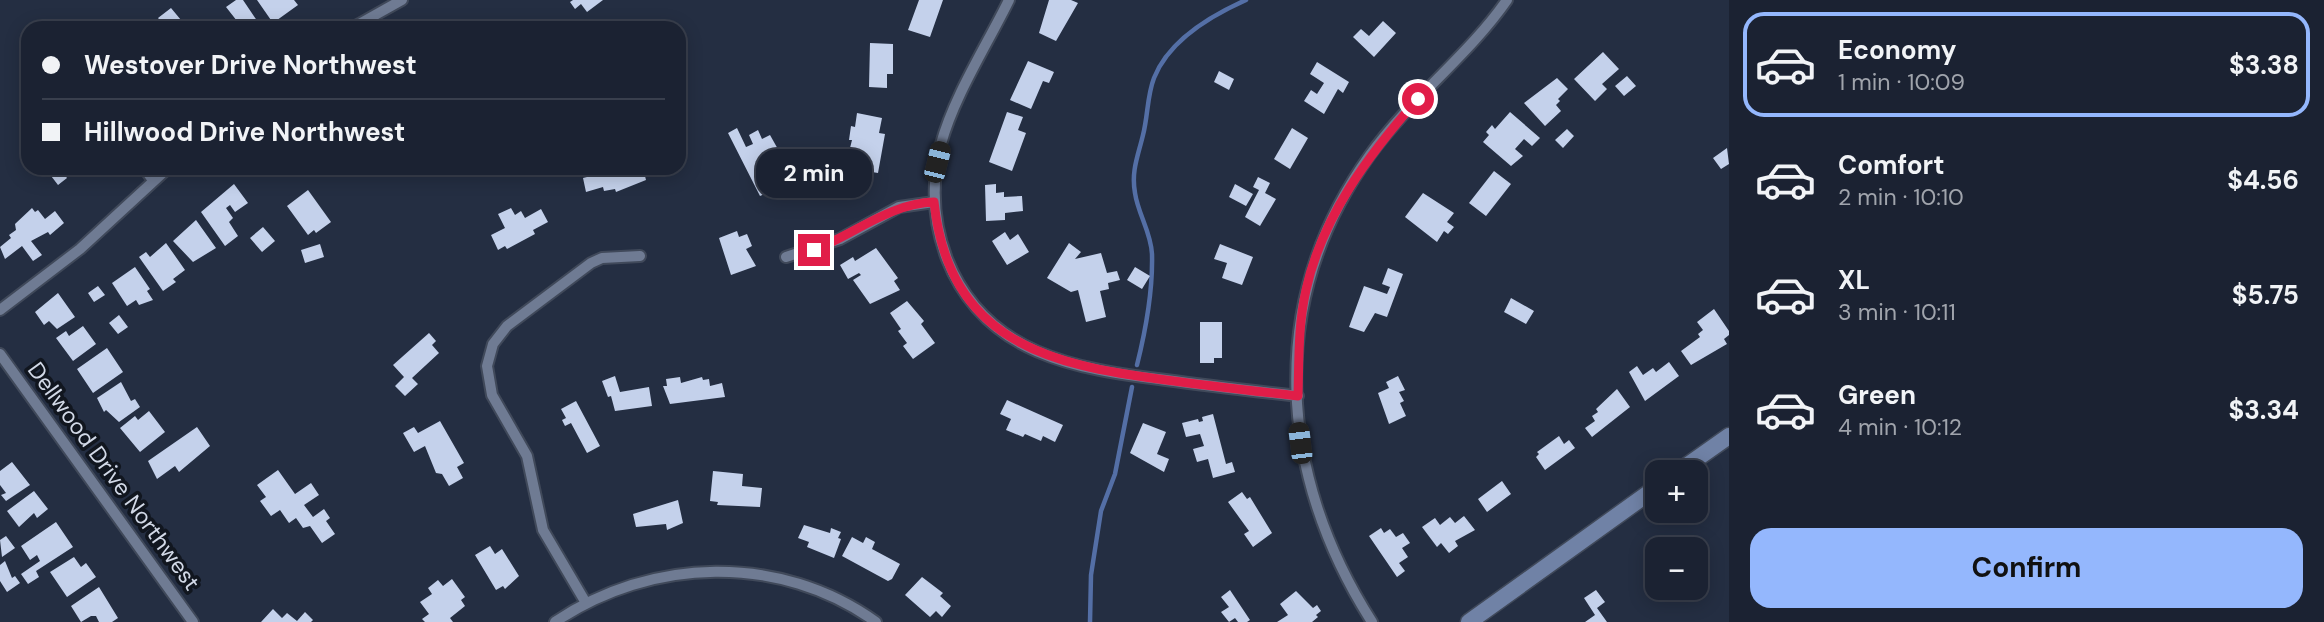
<!DOCTYPE html>
<meta charset="utf-8">
<style>
body{margin:0;font-family:"DM Sans",sans-serif;background:#242a3a;color:#f1f3f6;height:100vh;display:flex;flex-direction:column;font-size:26px;white-space:nowrap}
*{box-sizing:border-box;margin:0}
p{font-size:23px;color:#a0a4ac}
.icon{flex:none;width:38px;height:38px;fill:none;stroke:currentColor;stroke-width:2;stroke-linecap:round;stroke-linejoin:round}
.map{position:relative;flex:1;overflow:hidden}
.side{display:flex;flex-direction:column;background:#1b2232;width:595px}
.side>*{flex:none}
.top-card{position:absolute;left:21px;top:21px;width:665px;height:154px;border-radius:21px;box-shadow:0 4px 18px #0003,0 0 0 2px #393f4d;display:grid;align-content:center;height:154px;padding:0 21px;background:#1b2232}
.tools{position:absolute;left:1645px;top:460px;display:grid;gap:14px}
.tools a{display:grid;place-items:center;width:63px;height:63px;border-radius:14px;background:#1b2232;box-shadow:0 4px 18px #0003,0 0 0 2px #393f4d;font-size:35px}
.end{position:absolute;width:32px;height:32px;margin:-16px;border:9px solid #e11d48;background:#fff;box-shadow:0 0 0 4px #fff}
.from{border-radius:50%}
.bubble{position:absolute;height:49px;border-radius:21px;background:#1b2232;box-shadow:0 4px 18px #0003,0 0 0 2px #393f4d;font-size:23px;font-weight:700;line-height:49px;text-align:center}
.car{position:absolute;width:21px;height:42px;margin:-21px -10px;border-radius:9px;box-shadow:0 0 5px 2px #0007;background:linear-gradient(#222 24%,#8ab4d8 0 40%,#222 0 76%,#8ab4d8 0 86%,#222 0)}
.top-card b{display:flex;align-items:center;gap:24px;height:66px;font-size:26px}
.top-card b+b{border-top:2px solid #393f4d}
.top-card i{width:18px;height:18px;background:#f1f3f6}
ul{padding:12px 0 0;list-style:none}
li{display:flex;align-items:center;gap:21px;height:105px;margin:0 14px 10px;padding:0 7px;border:4px solid transparent;border-radius:21px}
li div{flex:1}
li b{display:block;font-size:26px}
li em{font-style:normal;font-weight:700}
li.selected{border-color:#94b7fd}
li>.icon{width:63px;height:63px;stroke-width:1.5}
.primary-button{display:flex;gap:14px;margin-top:auto;padding:14px 21px}
.primary-button a{flex:1;height:80px;border-radius:21px;background:#94b7fd;color:#111;font-size:28px;font-weight:700;line-height:80px;text-align:center}
main{display:flex;flex:1;min-height:0}
.map>svg:first-child{display:block}
.lines{fill:none;stroke-linecap:round;stroke-linejoin:round}
.stream{stroke:#546fa6;stroke-width:4.5}
.building{fill:#c4d1eb}
.lane-casing{stroke:#40495a;stroke-width:9}
.street-casing{stroke:#40495a;stroke-width:14}
.secondary-casing{stroke:#40495a;stroke-width:19}
.lane{stroke:#6f7b93;stroke-width:5}
.street{stroke:#6f7b93;stroke-width:10}
.secondary{stroke:#7082a6;stroke-width:16}
.route{stroke:#e11d48;stroke-width:9}
.labels{text-anchor:middle;stroke-width:7;stroke-linejoin:round;paint-order:stroke}
.street-label{font-size:23px;fill:#d2d9e7;stroke:#11161f}
</style>
<main>
<div class="map">
<svg width="1729" height="622" viewBox="0 0 1729 622">
<rect width="100%" height="100%" fill="#242e42"/>
<g class="lines">
<path class="stream" d="M1137,365C1146,329 1153,292 1152,254C1151,232 1138,214 1135,193C1131,171 1138,156 1143,135C1148,116 1147,96 1154,78C1169,40 1210,16 1246,0
M1090,622L1091,575L1101,511L1115,474L1132,387"/>
</g>
<path class="building" d="M236,0H243L262,28H230L237,21L226,7Z
M257,0H294L298,5L273,23Z
M573,0H603L587,12L581,4L575,9L570,2Z
M919,0H943L930,37L908,30Z
M1049,0H1071L1078,3L1056,41L1039,33Z
M171,8L181,20L166,28L158,18Z
M1383,21L1396,33L1374,57L1353,37L1361,29L1369,36Z
M870,43L893,44V74H887V88L869,87Z
M1603,52L1619,69L1602,84L1607,89L1595,101L1574,79Z
M1028,61L1054,72L1049,83L1043,81L1031,109L1010,100Z
M1317,62L1349,82L1343,93L1338,89L1324,114L1304,101L1311,90L1317,94L1324,83L1310,74Z
M1219,71L1234,79L1229,90L1214,82Z
M1627,76L1636,86L1624,96L1615,86Z
M1557,78L1568,89L1558,99L1560,101L1556,105L1561,111L1545,126L1524,103Z
M1007,112L1023,117L1018,130L1026,133L1012,171L989,162Z
M1510,112L1540,138L1532,146L1524,139L1515,149L1523,156L1511,166L1483,142L1489,135L1486,132L1492,125L1495,129Z
M857,113L882,118L879,133L885,134L878,173L872,172L870,181L843,176L852,140H849L851,126L855,127Z
M737,128L746,147L753,144L749,135L758,130L762,139L770,135L779,151L767,157L766,154L762,156L775,189L760,196L728,133Z
M1292,128L1308,138L1290,169L1274,159Z
M1567,129L1574,136L1563,148L1555,140Z
M1727,148L1729,164L1721,169L1713,158Z
M45,168H72L64,174L67,178L58,185Z
M611,168H643L646,180L616,192L615,189L604,191L603,187L586,192L583,178L611,171Z
M1494,171L1511,184L1486,216L1469,203Z
M1258,177L1270,183L1265,193L1276,199L1260,226L1245,217L1259,190L1253,187Z
M234,184L248,203L235,212L230,205L226,208L233,218L229,222L238,236L225,246L201,212Z
M996,184V193L1004,192V197L1022,196L1023,211L1005,213V220L986,221L985,185Z
M1235,184L1253,194L1246,206L1229,197Z
M308,190L331,222L316,233L314,230L308,235L287,206Z
M1423,193L1454,213L1447,222L1454,227L1448,234L1444,231L1437,242L1405,217Z
M32,208L35,212L38,210L45,219L55,211L64,223L50,235L48,232L31,241L42,255L33,261L22,246L5,259L0,247L11,238L9,235L16,230L15,224Z
M511,208L515,215L521,211L525,218L541,209L548,222L533,230L535,234L507,249L505,246L498,250L491,235L505,228L498,214Z
M196,220L216,248L193,262L173,241Z
M263,227L275,241L262,252L250,238Z
M737,231L739,237L747,234L752,246L746,249L756,266L731,275L719,238Z
M1005,232L1010,240L1018,234L1029,252L1007,265L992,241Z
M166,243L185,270L173,279L176,282L163,291L139,257L146,252L150,257Z
M1069,243L1081,252L1075,259L1101,253L1107,273L1117,271L1120,280L1108,283L1109,289L1100,291L1106,317L1086,322L1078,290L1071,292L1047,278Z
M320,244L324,257L305,263L301,250Z
M1220,244L1253,257L1242,285L1222,278L1227,263L1214,259Z
M876,248L898,278L894,281L900,290L870,304L853,280L861,275L859,273L848,279L840,265L853,257L855,261Z
M135,267L150,289L147,291L153,300L139,305L136,300L127,306L112,283Z
M1135,267L1150,276L1142,289L1127,280Z
M1388,268L1403,274L1387,317L1375,313L1364,332L1349,327L1364,286L1387,294L1390,287L1382,284Z
M98,286L105,295L94,302L88,293Z
M58,293L75,317L57,329L49,321L44,325L35,312Z
M1511,298L1534,311L1526,324L1504,312Z
M907,301L924,321L921,324L935,343L913,359L903,346L907,343L898,331L901,329L890,313Z
M1714,309L1729,331V335L1724,339L1727,344L1691,365L1681,351L1700,337L1698,334L1703,330L1697,322Z
M119,315L128,327L118,334L109,323Z
M1200,322H1222V358H1214V363H1200Z
M83,326L96,344L73,361L56,338L66,331L69,336Z
M429,333L436,341L432,345L439,353L412,378L418,384L405,396L395,386L404,377L393,365Z
M107,348L123,372L93,393L77,369Z
M1669,362L1679,376L1645,401L1629,372L1637,366L1643,375L1653,368L1656,372Z
M615,376L620,392L649,387L652,406L615,411L611,396L608,397L602,381Z
M1398,376L1405,390L1399,392L1404,401L1400,403L1406,416L1389,424L1378,393L1389,388L1386,382Z
M680,377L681,383L702,377L703,380L709,379L710,386L722,383L725,397L670,404L663,386H667L666,379Z
M121,382L131,401L135,399L140,407L119,422L106,410L104,412L97,398Z
M1617,389L1630,407L1592,437L1585,428L1595,421L1592,416L1598,412L1596,409Z
M1007,400L1063,425L1055,442L1043,436L1041,441L1025,434L1023,437L1006,430L1011,419L1000,414Z
M576,401L600,446L587,453L571,423L565,426L562,420L566,418L561,409Z
M149,411L165,432L140,452L120,428L135,416L138,420Z
M1213,414L1226,464L1232,462L1235,472L1213,478L1208,459L1197,462L1193,449L1204,446L1200,434L1186,437L1182,423L1198,419L1199,422L1203,421L1202,417Z
M440,421L464,463L457,467L463,478L449,486L442,474L436,473L425,446L414,452L403,433L414,427L418,433Z
M1143,423L1166,432L1157,454L1169,459L1164,472L1130,453Z
M197,427L210,446L179,472L175,466L157,479L148,461Z
M1559,436L1564,444L1569,440L1575,448L1545,470L1536,457L1539,454L1537,452Z
M12,462L30,485L6,501L1,495L6,493L0,485V471Z
M278,470L295,494L311,483L319,495L304,505L313,517L324,509L330,518L326,521L335,534L322,543L310,526L303,528L296,518L289,523L280,510L271,516L260,501L266,497L257,485Z
M713,471L743,474L742,486L762,488L760,507L717,505L718,502L710,501Z
M1502,481L1511,494L1487,512L1478,499Z
M34,491L48,509L37,518L34,513L19,527L7,511Z
M1242,492L1247,499L1250,497L1272,533L1253,547L1244,534L1249,531L1228,502Z
M678,500L683,523L667,530L666,524L636,527L633,514Z
M1464,516L1475,530L1455,541L1458,546L1449,553L1441,543L1437,547L1422,527L1435,518L1440,525L1450,517L1455,523Z
M56,522L73,547L36,571L39,577L28,584L21,574L40,561L37,555L30,560L21,546Z
M804,525L830,533L831,528L841,532L838,538L841,539L834,558L807,547L809,542L798,538Z
M1381,528L1384,533L1390,529L1396,537L1403,533L1410,543L1402,548L1408,557L1399,563L1405,571L1397,577L1369,536Z
M6,536L15,548L2,557L0,540Z
M852,537L863,543L866,537L875,542L872,549L900,564L892,579L888,581L842,556Z
M490,546L495,554L502,549L519,576L505,589L503,586L496,590L475,555Z
M74,557L81,567L86,563L96,577L67,597L50,572Z
M5,561L12,578L15,576L20,583L7,592L0,581V565Z
M922,577L943,593L940,596L951,606L942,617L936,611L930,617L905,595Z
M452,579L465,597L461,600L465,606L450,618L453,622H425L422,619L429,614L420,602L432,594L428,588L438,580L443,586Z
M99,587L118,618L112,622H99L96,616H91L81,622L71,606Z
M1230,590L1250,620L1247,622H1238L1235,618L1229,622L1221,612L1229,607L1221,597Z
M1596,590L1605,602L1597,608L1607,622H1585L1595,615L1584,598Z
M1296,591L1313,608L1317,605L1321,611L1316,615L1318,617L1312,622H1277L1288,615L1280,604Z
M273,609L282,618L287,613L297,621L305,612L313,620L311,622H261Z"/>
<g class="lines">
<g class="lane-casing">
<path id="lane" d="M141,168L152,183"/>
</g>
<g class="street-casing">
<path id="street" d="M1009,0C987,45 954,96 941,144C931,183 933,222 947,259C985,355 1076,369 1166,380C1210,386 1254,391 1298,396
M352,28L402,0
M786,257L840,239L899,207L934,202
M0,310L80,249L168,168
M0,354L193,622
M586,603L543,530L527,456L492,395L487,366L493,344L507,326L591,263L602,258L640,256
M555,622C651,557 780,553 876,622
M1372,622C1278,475 1265,301 1370,155C1410,99 1469,55 1507,0"/>
</g>
<g class="secondary-casing">
<path id="secondary" d="M1678,472L1729,436
M1469,622L1657,487"/>
</g>
<use href="#lane" class="lane"/>
<use href="#street" class="street"/>
<use href="#secondary" class="secondary"/>
</g>
<g class="lines">
<path class="route" d="M814,250C854,234 891,203 934,202C949,341 1048,365 1166,380C1210,386 1254,391 1298,396C1299,361 1298,325 1306,290C1322,217 1369,154 1418,99"/>
</g>
<g class="labels">
<g class="street-label">
<text transform="translate(114 476) rotate(54)" y="8">Dellwood Drive Northwest</text>
</g>
</g>
</svg>
<div class="tools">
<a>+</a>
<a>−</a>
</div>
<i class="end from" style="left:1418px;top:99px"></i>
<i class="end" style="left:814px;top:250px"></i>
<div class="bubble" style="left:756px;top:149px;width:116px">2 min</div>
<i class="car" style="left:937px;top:162px;rotate:14deg"></i>
<i class="car" style="left:1300px;top:443px;rotate:353deg"></i>
<div class="top-card">
<b><i class="from"></i>Westover Drive Northwest</b>
<b><i></i>Hillwood Drive Northwest</b>
</div>
</div>
<section class="side">
<ul>
<li class="selected"><svg class="icon" aria-label="car" viewBox="0 0 24 24"><path d="M5 17H2v-5l4-1 3-4h7l3 4 3 1v5h-3M9 17h6M6 11h13"/><circle cx="7" cy="17" r="2"/><circle cx="17" cy="17" r="2"/></svg><div><b>Economy</b><p>1 min · 10:09</p></div><em>$3.38</em></li>
<li><svg class="icon" aria-label="car" viewBox="0 0 24 24"><path d="M5 17H2v-5l4-1 3-4h7l3 4 3 1v5h-3M9 17h6M6 11h13"/><circle cx="7" cy="17" r="2"/><circle cx="17" cy="17" r="2"/></svg><div><b>Comfort</b><p>2 min · 10:10</p></div><em>$4.56</em></li>
<li><svg class="icon" aria-label="car" viewBox="0 0 24 24"><path d="M5 17H2v-5l4-1 3-4h7l3 4 3 1v5h-3M9 17h6M6 11h13"/><circle cx="7" cy="17" r="2"/><circle cx="17" cy="17" r="2"/></svg><div><b>XL</b><p>3 min · 10:11</p></div><em>$5.75</em></li>
<li><svg class="icon" aria-label="car" viewBox="0 0 24 24"><path d="M5 17H2v-5l4-1 3-4h7l3 4 3 1v5h-3M9 17h6M6 11h13"/><circle cx="7" cy="17" r="2"/><circle cx="17" cy="17" r="2"/></svg><div><b>Green</b><p>4 min · 10:12</p></div><em>$3.34</em></li>
</ul>
<div class="primary-button"><a>Confirm</a></div>
</section>
</main>
